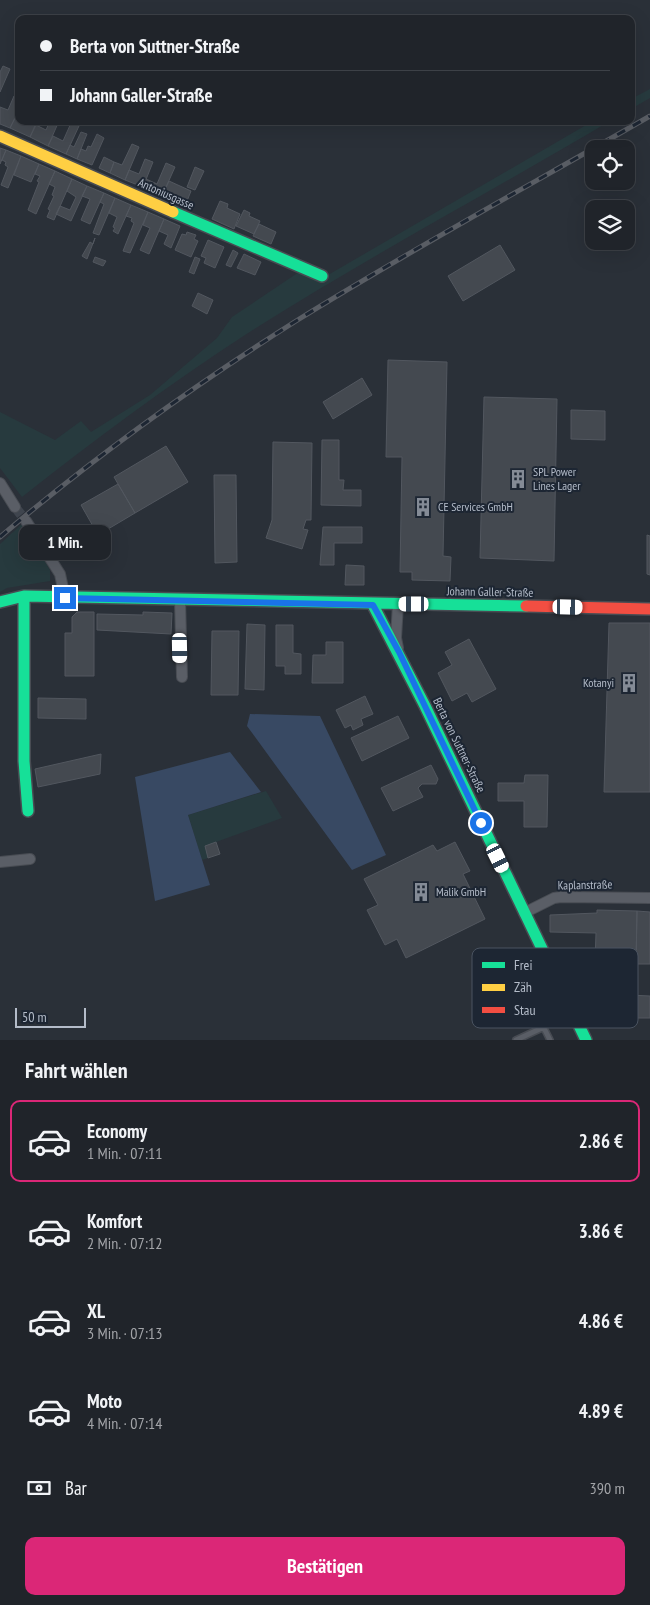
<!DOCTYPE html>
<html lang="de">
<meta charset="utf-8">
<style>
body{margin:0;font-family:"PT Sans Narrow",sans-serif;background:#282c32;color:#f1f3f6;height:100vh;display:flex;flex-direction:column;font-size:19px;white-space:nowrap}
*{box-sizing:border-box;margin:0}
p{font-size:16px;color:#a2a4a8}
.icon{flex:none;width:28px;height:28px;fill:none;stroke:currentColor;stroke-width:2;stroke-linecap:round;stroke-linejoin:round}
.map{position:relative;height:1040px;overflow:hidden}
.sheet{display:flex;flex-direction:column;background:#20242a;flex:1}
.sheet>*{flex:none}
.guide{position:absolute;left:15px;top:15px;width:620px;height:110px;border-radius:10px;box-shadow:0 5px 20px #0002,0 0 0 1px #3d4147;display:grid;align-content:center;height:110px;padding:0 25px;background:#20242a}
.controls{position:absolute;left:585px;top:140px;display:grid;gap:10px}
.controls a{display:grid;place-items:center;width:50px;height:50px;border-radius:10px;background:#20242a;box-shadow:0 5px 20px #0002,0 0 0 1px #3d4147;font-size:25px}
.scale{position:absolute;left:15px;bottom:12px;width:71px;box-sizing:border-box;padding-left:5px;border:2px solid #b4bcc9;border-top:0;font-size:14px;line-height:18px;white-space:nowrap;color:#b4bcc9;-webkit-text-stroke:4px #1d2633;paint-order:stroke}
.end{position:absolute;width:22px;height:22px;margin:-11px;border:6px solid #1a73e8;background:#fff;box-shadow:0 0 0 2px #fff}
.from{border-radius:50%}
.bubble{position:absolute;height:35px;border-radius:10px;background:#20242a;box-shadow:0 5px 20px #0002,0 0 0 1px #3d4147;font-size:16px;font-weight:700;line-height:35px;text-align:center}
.car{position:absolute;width:15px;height:30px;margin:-15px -8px;border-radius:6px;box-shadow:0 0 4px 1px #0007;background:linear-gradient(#fff 24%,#345 0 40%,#fff 0 76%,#345 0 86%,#fff 0)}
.guide b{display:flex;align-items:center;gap:18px;height:48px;font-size:19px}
.guide b+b{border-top:1px solid #3d4147}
.guide i{width:12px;height:12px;background:#f1f3f6}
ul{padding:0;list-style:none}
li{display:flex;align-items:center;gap:15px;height:82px;margin:0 10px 8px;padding:0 15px;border:2px solid transparent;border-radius:10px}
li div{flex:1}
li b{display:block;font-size:19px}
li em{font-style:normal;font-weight:700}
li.active{border-color:#db2777}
li>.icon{width:45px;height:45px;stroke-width:1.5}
h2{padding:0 25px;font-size:22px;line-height:60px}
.pay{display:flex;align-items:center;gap:12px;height:55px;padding:0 25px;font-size:19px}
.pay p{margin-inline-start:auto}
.button{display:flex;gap:10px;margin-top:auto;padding:10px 25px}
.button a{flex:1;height:58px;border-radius:10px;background:#db2777;color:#fff;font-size:20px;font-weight:700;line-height:58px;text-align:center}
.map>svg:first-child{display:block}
.green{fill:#273a3e}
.water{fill:#384963}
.building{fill:#444950;stroke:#52575f}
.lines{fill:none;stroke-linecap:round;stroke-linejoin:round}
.street-tunnel{stroke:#3f454e;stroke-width:10;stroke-dasharray:10 5;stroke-linecap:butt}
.lane-casing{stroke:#484c53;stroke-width:8}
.street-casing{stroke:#484c53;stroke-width:12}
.fast-casing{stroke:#484c53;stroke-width:14}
.slow-casing{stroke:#484c53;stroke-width:14}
.jam-casing{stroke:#484c53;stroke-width:14}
.lane{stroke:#5a5e66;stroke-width:5}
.street{stroke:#5a5e66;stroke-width:10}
.fast{stroke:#16e098;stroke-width:11}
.slow{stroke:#ffcf43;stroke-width:11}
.jam{stroke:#f24e42;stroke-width:11}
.rail-casing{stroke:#595d64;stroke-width:5}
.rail{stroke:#1d2633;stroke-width:3;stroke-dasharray:9;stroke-linecap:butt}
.route{stroke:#1a73e8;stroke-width:6}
.labels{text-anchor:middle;stroke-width:4;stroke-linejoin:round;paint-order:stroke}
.street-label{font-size:12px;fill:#b4bcc9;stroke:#1d2633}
.poi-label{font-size:12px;fill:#b4bcc9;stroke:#1d2633;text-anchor:start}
.key{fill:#1d2633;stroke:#4a5360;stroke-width:1}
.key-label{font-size:14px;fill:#b4bcc9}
</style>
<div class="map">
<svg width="650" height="1040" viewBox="0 0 650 1040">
<rect width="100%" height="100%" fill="#2a3038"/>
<path class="green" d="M650,89V98L631,109V99Z
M593,121H610C489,193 364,259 245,335C168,385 94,440 22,497L0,468V412L55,440L81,421L91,432L150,395L217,338L232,317L299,272L328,275Z
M23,523L50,570V581L7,588L0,592V544Z
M266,791L282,818L216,842L220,854L202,860L188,815Z"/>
<path class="water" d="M250,714L320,716L386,855L352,870L247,726Z
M230,752L261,792L188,815L210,885L155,901L135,777Z"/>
<path class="building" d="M3,66L10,69L0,92V72Z
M14,96L19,98V110L10,128L0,124V107L8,110Z
M16,116L19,118V121H37L30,137L10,128Z
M50,121H59L48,146L30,137L36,125L46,130Z
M71,123L79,126L66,154L48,146L53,136L63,141Z
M81,132L87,134L77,159L66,154L70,145L74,147Z
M97,134L104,138L92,165L77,159L81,149L86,151L88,146L91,147Z
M132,144L139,147L125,180L110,173L114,162L122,165Z
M0,148L6,150L0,164Z
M6,150L21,156L8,188L1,185L8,167L5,165L6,162L2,160Z
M21,156L39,164L31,182L14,175Z
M104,157L114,162L110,173L99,168Z
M145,159L153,162L143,187L125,180L129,170L139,174Z
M166,163L175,167L162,196L143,187L146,179L157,184Z
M39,164L55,171L36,214L28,210L39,182L37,181L40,176L35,174Z
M195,167L204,171L195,190L187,187Z
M55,171L72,179L54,220L47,217L50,210L48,209L54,196L52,195L55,187L49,184Z
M72,179L87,186L71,221L56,214L60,206L70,210L76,197L67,191Z
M169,181L191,191L185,206L162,196Z
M87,186L104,193L90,224L81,220L90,199L82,196Z
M104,193L115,198L99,235L93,233L104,204L100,202Z
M115,198L131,205L118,234L113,231L115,228L113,227L117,217L109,213Z
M220,201L228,204L227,208L240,214L234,229L212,219Z
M131,205L148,212L130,253L123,251L134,223L131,221L132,218L126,216Z
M244,210L250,213L249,216L260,221L254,234L236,226Z
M148,212L164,219L149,254L140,250L150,228L143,225Z
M164,219L180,226L171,248L164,244L168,235L159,231Z
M259,224L276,232L271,244L253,236Z
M187,232L196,235L194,239L198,241L191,257L175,250L182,234L186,235Z
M95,238L87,259L82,256L90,242L93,244Z
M208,240L224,247L215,268L204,263L206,258L201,256Z
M500,245L515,270L463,301L448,276Z
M233,250L238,253L231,267L226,265Z
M244,254L261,262L255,275L237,268Z
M95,257L106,261L103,266L93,262Z
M195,257L200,259L194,274L189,272Z
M198,293L213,300L207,314L192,306Z
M388,360L447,362L443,556L451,557L450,581L412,580V572H400L402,457H386Z
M362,378L372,395L333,419L323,402Z
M484,397L557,399L554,561L480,558Z
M571,410L605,411V440L571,439Z
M322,440H339V480H344L343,490H361V506L321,505Z
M273,442L312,443L311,520H306L303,529L308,530L302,549L266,538L272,520Z
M166,446L188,482L135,513L114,477Z
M214,475H236L237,562L215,563Z
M118,484L135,513L98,535L81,505Z
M323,527H362V543H334V565H320Z
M647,535L650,536V575L647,574Z
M346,565L364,566V585H345Z
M77,612H94V676H65V633H72V617Z
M143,612L172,613L171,634L97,630V614L143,615Z
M609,623H650V792H604Z
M247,624L265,625L264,690L245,689Z
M276,625H293V653L301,654V674H285V666H276Z
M212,631H239L238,695H211Z
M469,639L496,689L472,702L467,693L452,701L438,673L452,665L445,652Z
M326,642H343V683H312L313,655H326Z
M365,696L373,714L361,719L363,725L353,730L351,725L345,728L336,710Z
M38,698L86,699V719L38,718Z
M398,716L409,738L362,761L351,738Z
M101,754L100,774L38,787L35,769Z
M431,765L438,779L436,784H422L418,788L423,797L393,811L381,788Z
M525,775H548L547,827H524V801H498V783H524Z
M216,842L220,854L208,858L205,846Z
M455,842L470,871L463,874L485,919L406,958L397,939L385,945L367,910L378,905L364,879L433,845L437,851Z
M597,910L637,911L636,964L595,963L596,933L550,932V915L597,913Z
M637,911L650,912V964H636Z
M607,994L650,996V1018H607Z"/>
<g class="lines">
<path class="street-tunnel" d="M15,507L26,521"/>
<g class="lane-casing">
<path id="lane" d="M516,1040L542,1028L545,1030L550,1040"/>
</g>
<g class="street-casing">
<path id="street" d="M0,483L15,507
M26,521L60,574L65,598
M180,600L182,677
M398,604L396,638L398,648
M0,862L30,859
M524,913L554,898L561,897L650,898"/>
</g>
<g class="fast-casing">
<path id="fast" d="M173,212L322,276
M24,596V761L28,811
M0,602L24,596L526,606
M373,605L425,706L586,1040"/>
</g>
<g class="slow-casing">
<path id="slow" d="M0,136L173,212"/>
</g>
<g class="jam-casing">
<path id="jam" d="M526,606L650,609"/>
</g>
<use href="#lane" class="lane"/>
<use href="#street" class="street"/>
<use href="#fast" class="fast"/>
<use href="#slow" class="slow"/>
<use href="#jam" class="jam"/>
<g class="rail-casing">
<path id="rail" d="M0,537C93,458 193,386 296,321C412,249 532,184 650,116"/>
</g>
<use href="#rail" class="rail"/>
</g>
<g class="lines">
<path class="route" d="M65,598L373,605L399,652L481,823"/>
</g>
<defs>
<g id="building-bare" transform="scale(1.5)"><path d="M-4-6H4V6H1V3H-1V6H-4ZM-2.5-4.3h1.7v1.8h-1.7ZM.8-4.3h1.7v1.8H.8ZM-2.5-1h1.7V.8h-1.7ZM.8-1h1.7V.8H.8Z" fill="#848b96" stroke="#1d2633" stroke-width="2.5" paint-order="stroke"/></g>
</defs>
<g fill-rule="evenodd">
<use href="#building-bare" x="518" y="479"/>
<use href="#building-bare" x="423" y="507"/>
<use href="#building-bare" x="629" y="683"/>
<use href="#building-bare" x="421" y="892"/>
</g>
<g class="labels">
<g class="street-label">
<text transform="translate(166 194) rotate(24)" y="4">Antoniusgasse</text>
<text transform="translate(490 592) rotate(1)" y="4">Johann Galler-Straße</text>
<text transform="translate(459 745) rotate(64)" y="4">Berta von Suttner-Straße</text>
<text transform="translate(585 885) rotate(-1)" y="4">Kaplanstraße</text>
</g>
<g class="poi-label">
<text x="533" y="476">SPL Power<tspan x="533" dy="14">Lines Lager</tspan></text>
<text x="438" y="511">CE Services GmbH</text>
<text x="614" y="687" text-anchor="end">Kotanyi</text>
<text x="436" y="896">Malik GmbH</text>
</g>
</g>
<rect x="472" y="948" width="166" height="80" rx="8" class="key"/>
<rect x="482" y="962" width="23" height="6" fill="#16e098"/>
<rect x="482" y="984" width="23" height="7" fill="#ffcf43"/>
<rect x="482" y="1007" width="23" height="6" fill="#f24e42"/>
<g class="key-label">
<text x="514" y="970">Frei</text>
<text x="514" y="992">Zäh</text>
<text x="514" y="1015">Stau</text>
</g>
</svg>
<div class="controls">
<a><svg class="icon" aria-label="locate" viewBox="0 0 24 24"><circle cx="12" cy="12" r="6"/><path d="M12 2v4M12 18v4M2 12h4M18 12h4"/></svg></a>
<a><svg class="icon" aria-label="layers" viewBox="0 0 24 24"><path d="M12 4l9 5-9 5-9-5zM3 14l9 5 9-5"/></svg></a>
</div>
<div class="scale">50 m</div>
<i class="end from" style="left:481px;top:823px"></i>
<i class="end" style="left:65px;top:598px"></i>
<div class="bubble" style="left:19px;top:525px;width:92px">1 Min.</div>
<i class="car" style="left:414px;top:604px;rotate:270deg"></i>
<i class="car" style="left:568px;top:607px;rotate:91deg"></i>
<i class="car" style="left:180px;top:648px;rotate:179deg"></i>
<i class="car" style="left:498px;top:858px;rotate:154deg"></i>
<div class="guide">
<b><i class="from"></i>Berta von Suttner-Straße</b>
<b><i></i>Johann Galler-Straße</b>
</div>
</div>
<section class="sheet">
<h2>Fahrt wählen</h2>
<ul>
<li class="active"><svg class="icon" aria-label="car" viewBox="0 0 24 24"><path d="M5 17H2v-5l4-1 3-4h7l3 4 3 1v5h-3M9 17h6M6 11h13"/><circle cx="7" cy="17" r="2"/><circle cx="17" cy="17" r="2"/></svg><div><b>Economy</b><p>1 Min. · 07:11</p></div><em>2.86 €</em></li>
<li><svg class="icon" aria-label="car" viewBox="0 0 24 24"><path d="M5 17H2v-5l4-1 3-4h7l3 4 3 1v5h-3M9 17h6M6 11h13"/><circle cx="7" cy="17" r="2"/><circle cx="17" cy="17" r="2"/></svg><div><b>Komfort</b><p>2 Min. · 07:12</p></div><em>3.86 €</em></li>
<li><svg class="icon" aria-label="car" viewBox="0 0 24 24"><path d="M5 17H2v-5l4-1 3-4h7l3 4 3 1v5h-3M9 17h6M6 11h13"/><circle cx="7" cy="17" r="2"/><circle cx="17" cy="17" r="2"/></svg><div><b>XL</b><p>3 Min. · 07:13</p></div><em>4.86 €</em></li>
<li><svg class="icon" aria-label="car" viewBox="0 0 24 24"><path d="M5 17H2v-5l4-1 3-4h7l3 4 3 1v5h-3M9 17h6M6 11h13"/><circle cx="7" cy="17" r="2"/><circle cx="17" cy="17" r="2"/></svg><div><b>Moto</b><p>4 Min. · 07:14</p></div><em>4.89 €</em></li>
</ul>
<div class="pay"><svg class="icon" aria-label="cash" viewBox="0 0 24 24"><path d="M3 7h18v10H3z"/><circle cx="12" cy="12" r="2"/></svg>Bar<p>390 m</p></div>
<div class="button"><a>Bestätigen</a></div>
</section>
